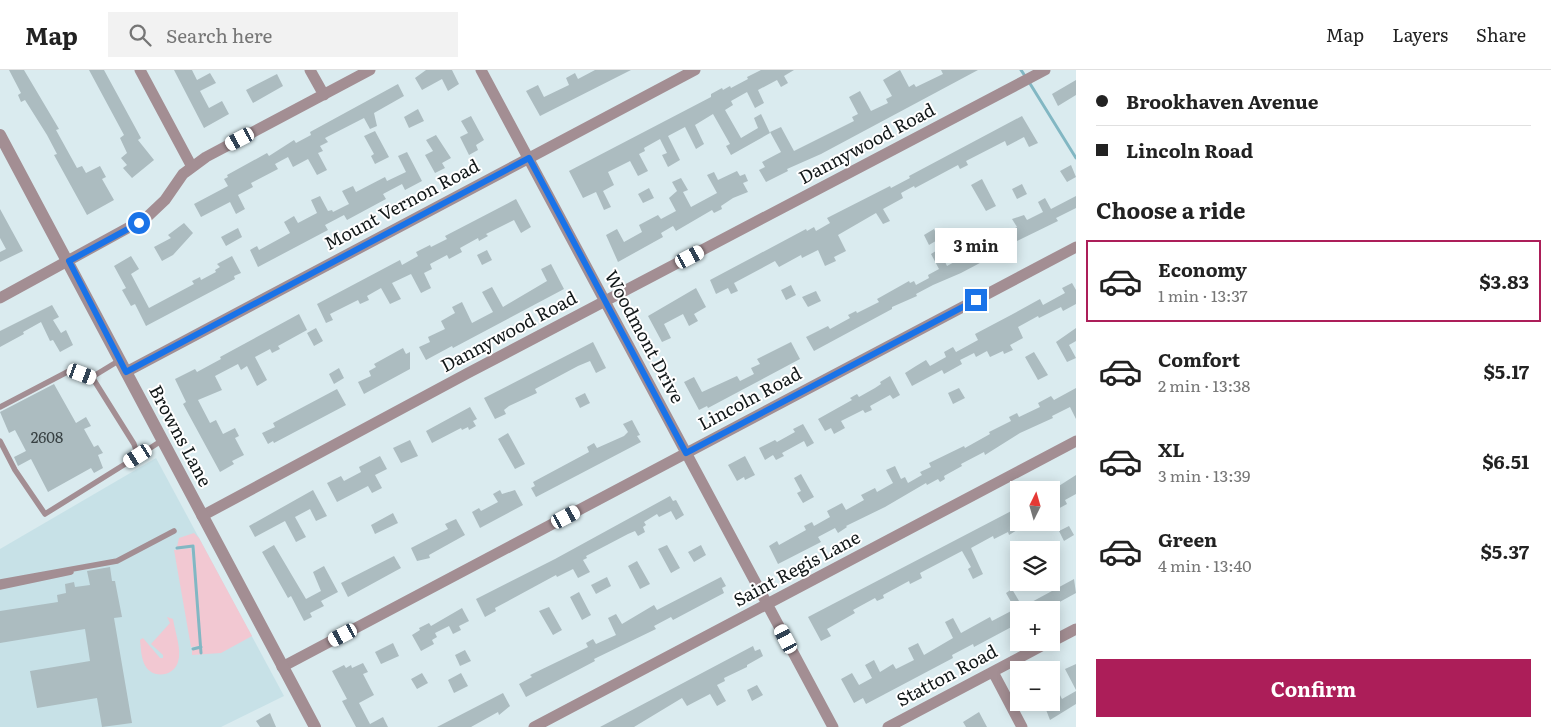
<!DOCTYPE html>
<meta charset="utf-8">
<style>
body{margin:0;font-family:Literata,serif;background:#f2f2f2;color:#222;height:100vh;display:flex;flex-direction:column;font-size:19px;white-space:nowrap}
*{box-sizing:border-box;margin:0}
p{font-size:16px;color:#767676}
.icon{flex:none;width:28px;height:28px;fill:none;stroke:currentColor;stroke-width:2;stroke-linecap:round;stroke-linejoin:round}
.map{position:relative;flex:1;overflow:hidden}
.side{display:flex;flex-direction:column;background:#fff;width:475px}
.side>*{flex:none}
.guide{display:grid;align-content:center;height:110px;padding:0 20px;background:#fff}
.needle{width:32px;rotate:5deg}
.buttons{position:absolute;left:1010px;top:411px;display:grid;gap:10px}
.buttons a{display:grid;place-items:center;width:50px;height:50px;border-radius:0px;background:#fff;box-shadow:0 2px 12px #0003;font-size:25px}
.end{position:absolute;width:22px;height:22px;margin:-11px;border:6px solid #1a73e8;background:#fff;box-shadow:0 0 0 2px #fff}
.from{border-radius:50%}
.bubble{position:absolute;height:35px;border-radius:0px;background:#fff;box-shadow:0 2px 12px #0003;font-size:16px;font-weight:700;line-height:35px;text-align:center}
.car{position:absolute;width:15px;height:30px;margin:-15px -8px;border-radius:6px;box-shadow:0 0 4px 1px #0007;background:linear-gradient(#fff 24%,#345 0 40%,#fff 0 76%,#345 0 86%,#fff 0)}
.guide b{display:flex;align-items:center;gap:18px;height:48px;font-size:19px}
.guide b+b{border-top:1px solid #e0e0e0}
.guide i{width:12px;height:12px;background:#222}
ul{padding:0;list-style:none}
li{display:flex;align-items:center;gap:15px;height:82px;margin:0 10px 8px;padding:0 10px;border:2px solid transparent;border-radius:0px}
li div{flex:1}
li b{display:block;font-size:19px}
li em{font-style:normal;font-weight:700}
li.on{border-color:#ac1e59}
li>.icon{width:45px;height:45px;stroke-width:1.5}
h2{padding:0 20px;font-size:22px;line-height:60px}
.action{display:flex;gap:10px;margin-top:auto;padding:10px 20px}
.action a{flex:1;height:58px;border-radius:0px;background:#ac1e59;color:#fff;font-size:20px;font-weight:700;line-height:58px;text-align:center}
header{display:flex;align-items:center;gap:30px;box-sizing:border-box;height:70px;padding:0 25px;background:#fff;border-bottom:1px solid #e0e0e0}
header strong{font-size:24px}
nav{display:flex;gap:28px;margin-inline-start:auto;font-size:18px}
.search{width:350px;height:45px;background:#f2f2f2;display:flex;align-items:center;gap:12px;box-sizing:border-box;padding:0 18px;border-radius:0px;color:#767676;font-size:19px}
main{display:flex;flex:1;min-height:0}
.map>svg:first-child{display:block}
.built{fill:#c7e1e7}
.green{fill:#f2c8d2}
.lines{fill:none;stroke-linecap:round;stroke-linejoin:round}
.stream{stroke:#82b7c3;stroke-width:3}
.building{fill:#acbcc0}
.service{stroke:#a38e93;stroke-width:5.5}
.minor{stroke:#a38e93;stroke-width:11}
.tertiary{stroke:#a38e93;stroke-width:12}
.route{stroke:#1a73e8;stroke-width:6}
.labels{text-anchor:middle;stroke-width:4;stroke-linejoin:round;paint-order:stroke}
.number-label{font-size:15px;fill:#384143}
.street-label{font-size:18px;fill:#121819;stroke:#fff}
</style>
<header>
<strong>Map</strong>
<div class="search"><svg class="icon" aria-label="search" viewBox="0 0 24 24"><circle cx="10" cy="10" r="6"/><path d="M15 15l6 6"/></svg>Search here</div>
<nav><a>Map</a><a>Layers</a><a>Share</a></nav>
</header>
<main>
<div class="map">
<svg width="1076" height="657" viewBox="0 0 1076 657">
<rect width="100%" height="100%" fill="#daebef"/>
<path class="built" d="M156,388L284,626L221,657H0V479Z"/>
<path class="green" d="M194,463L199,468L252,566L221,583L192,585V580L201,578L200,583H202L194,487L195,475L177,477L179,468Z
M191,478L201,576L191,577L174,480Z
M167,547L173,549C175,562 182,580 178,592C174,606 154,609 146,597C141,589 141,579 140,570L143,568L160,588H163V585L151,574L170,553Z"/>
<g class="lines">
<path class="stream" d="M1021,0L1025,6
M1029,12L1076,88
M193,476L201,583
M177,478L193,476
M193,579L201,577"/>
</g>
<path class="building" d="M9,0H24L59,59L56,60L77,98L82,96L86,103L100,96L106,107L102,109L114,130L87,145L54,85L57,84L47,65L25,30L21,32L18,25L21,23Z
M89,0H104L141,68L138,70L154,90L132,108L123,98L127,95L121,88L127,83L120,68L124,65Z
M174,0H192L197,10L210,3L216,13L200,21L209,38L222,31L229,44L204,58Z
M426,0H452L459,14L448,21L442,9L422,20L415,8Z
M595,0H631L540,46L526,21L538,15L544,27L569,15L566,8L575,3L578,9Z
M761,0H794L784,6L788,13L781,17L777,10L758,20L764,33L755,38L747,22L731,31L733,35L725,40L741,68L758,58L754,48L761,44L770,63L731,85L726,76L730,74L713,44L695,55L704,74L696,79L685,57L668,66L680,90L668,97L662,85L667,83L660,69L644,78L645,81L639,84L648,101L638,106L630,91L608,102L614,115L603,121L611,137L604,140L596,122L583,128L569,101L711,27V24L722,18L723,20L730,16L731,18L748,9L747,7Z
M900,0L909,17L914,14L916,17L943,4L941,0H978L821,84L787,99L788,101L766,112L759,100L765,97L762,92L781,82L770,62L781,57L794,81L854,51L852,47L858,44L849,27L860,21L871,41L888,33L886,29L892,26L883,10Z
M277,4L283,16L253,33L246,20Z
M1076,10V25L1058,36L1052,24Z
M398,14L404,26L374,43L377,56L370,59L364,48L325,68L328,72L320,76L323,81L318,83L327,100L317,105L308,89L293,97L288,87L275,94L278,99L251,113L253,117L238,125L245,139L236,144L230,132L201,147L194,134L228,116L224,109L228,107L227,105L267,83L269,86L294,70L296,73L311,65L310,62Z
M418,39L424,51L409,58L404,47Z
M471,46L484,70L476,75L478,80L469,85L460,67L468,63L461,51Z
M1022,46L1038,73L1029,77L1024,67L1007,76L1005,71L966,91L968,95L960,99L958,95L915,118L914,116L901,123L903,128L883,139L890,151L883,154L876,143L838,165L846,181L834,187L836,191L825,196L818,180L802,188L801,185L779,197L775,191L734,213L738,221L731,224L728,218L716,224L710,210L806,159L807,161L814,157L816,161L830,153L827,148L890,116L891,118L910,108L909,106Z
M375,61L389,87L375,94L371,86L374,84L364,66Z
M436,65L451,88L442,93L445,98L435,103L425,85L433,81L426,70Z
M407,82L422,111L405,120L402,114L383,124L386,129L347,150L344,145L325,155L328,160L258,197L250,180L257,176L259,180L290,163L284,152L294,146L298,153L317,143L311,130L320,126L328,141L332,140L333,142L349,134L342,121L353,116L356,122L385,107L387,111L406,102L398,86Z
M1071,95L1076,107L1067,112L1060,101Z
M737,101L740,106L745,104L748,111L743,113L748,122L733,128L721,136L722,139L714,143L712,140L676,161L673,156L661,163L663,167L618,192L606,165L617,159L624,172L642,162L639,155L658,145L661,149L676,141L669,128L677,121L672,112L681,108L688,120L683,122L691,137L717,123L707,105L714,102L718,110Z
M982,109L996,136L986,141L971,115Z
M1022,114L1027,124L1017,129L1012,119Z
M649,118L654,128L643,133L638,124Z
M1076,126V138L1056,148L1058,151L1011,174L1012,176L961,203L933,215L916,224L917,226L892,237V239L814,281L806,267L828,256L830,259L850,248L848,245L856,241L857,243L879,232L877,229L909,211L910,213L914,211L916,215L929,208L928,205L939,199L931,184L939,179L947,196L963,187L956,175L966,169L974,182L997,169L994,163L1001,159L1003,164L1017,157L1012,149L1024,145L1027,150L1043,142L1038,132L1045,128L1051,139Z
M516,129L531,157L521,163L514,150L486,164L488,166L479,171L478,168L460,178L462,182L449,189L447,185L430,194L432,199L424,203L431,218L421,223L411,204L392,213L401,229L390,234L381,218L367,226L369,230L360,234L358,230L330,244L333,250L326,253L317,234L400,190L402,195L418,186L416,182L430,175L431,177L447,169L445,166Z
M0,139L23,181L0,192V182L6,179L0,168Z
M184,153L193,163L173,185L162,191L154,177L171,168L168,165Z
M238,158L242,167L226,176L221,167Z
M934,159L939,169L929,175L924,165Z
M487,180L492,190L482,195L477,185Z
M131,186L139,199L131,204L149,238L194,214L192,211L200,207L201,210L216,202L215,200L220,197L217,194L232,186L241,203L234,206L235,209L146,256L135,234L131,236L122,220L126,218L114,196Z
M551,194L564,219L453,278L452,276L426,290L419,277L430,272L428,267L445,259L441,251L455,243L452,237L462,232L472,253L493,242L482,222L492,217L503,237L547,211L541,199Z
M1072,213L1076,220V234L1063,241L1061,237L1039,248L1038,246L1018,257L1023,268L1010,275L1013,280L1004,284L1003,281L990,287L987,281L976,287L974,283L960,290L962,294L944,304L942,300L912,316L905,303L916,296L926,290L930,296L946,287L944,282L953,277L956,282L978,270L975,264L1011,245L1040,229L1043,235L1065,223L1062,218Z
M791,215L796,225L786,230L781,220Z
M696,218L706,237L694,244L698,251L689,256L683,244L664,254L671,268L662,272L648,246Z
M816,221L821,231L808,237L802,227Z
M52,235L59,247L53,250L61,263L66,260L73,275L60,282L53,270L50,271L41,252L23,262L24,264L0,277V261Z
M299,244L307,260L278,276L280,279L272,283L270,279L255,287L267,310L257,316L247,296L241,300L238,294L215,306L222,320L198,330L210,353L216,350L223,364L235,358L239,366L235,368L244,385L232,391L234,394L220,402L183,334L186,332L175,309L195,299L197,302L221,289L220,287Z
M316,258L323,271L314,276L307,263Z
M1076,258V271L1069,275L1076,288L1067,292L1056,272Z
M593,272L606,298L596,303L590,291L578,296L535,319L537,323L509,336L504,340L506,344L495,349L484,328Z
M791,272L800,289L708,338L707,336L699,340L684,312L694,307L702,322L737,306L740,311L754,304L751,298L760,294L757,289Z
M403,278L406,284L410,282V299L364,324L358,312L371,306L369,301L376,297L374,294Z
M1034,282L1048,305L1038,310L1025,287Z
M339,298L344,308L334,314L329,304Z
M890,306L900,325L893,329L890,325L870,336L872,340L865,343L863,340L841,351L845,358L834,364L831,358L825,361L818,349L852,330L850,328L857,324L859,327L875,318L881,314L880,312Z
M54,314L76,353L86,347L91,356L84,359L94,377L98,375L103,383L98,385L103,398L94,403L91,398L48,422L31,389L18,396L14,387L26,381L15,360L9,363L0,342Z
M959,318L965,328L953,334L948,323Z
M1076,318V349L1070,337L1052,346L1053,348L1020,363L985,385L984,382L961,394L962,396L944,406L945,409L940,412L938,409L927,415L926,413L885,437L846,456L847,457L838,463L835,458L818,467L821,472L778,494L769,476L777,471L779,475L806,460L804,456L812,452L814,456L830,447L827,441L842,433L846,440L864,430L861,425L875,418L877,422L893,413L886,400L895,396L901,409L905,407L908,413L922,405L920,402L931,397L929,393L964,376L965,378L990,364L989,362L1011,351L1009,347L1017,343L1019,347L1040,337L1038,333L1051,326L1054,330Z
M337,319L346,335L274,373L273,371L268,374L262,363L275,357L273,353Z
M585,323L590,333L580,338L575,328Z
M470,337L477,349L473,351L476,356L469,360L468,357L462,360L461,358L432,373L426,361Z
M632,350L640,365L637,366L641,372L536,427L531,418L535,416L533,412L589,382L587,377L594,373L597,378L624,366L628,362L623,354Z
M803,354L814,373L807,377L804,371L782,383L784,386L776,390L773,385L765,390L759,378L775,370L777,372L795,362L793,359Z
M508,363L525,394L515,399L498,369Z
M410,370L418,386L401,393L393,378Z
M380,386L387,399L375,405L382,418L372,423L368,416L337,432L327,413L341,406L344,411L361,402L359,397Z
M745,386L755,405L745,410L744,407L737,411L728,395Z
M801,404L814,427L803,433L797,423L801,421L794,408Z
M1076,405V424L1065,430L1067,434L1056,440L1051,429V421Z
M313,420L327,446L316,451L310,439L295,447L306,467L296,472L285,451L255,467L249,456Z
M500,420L502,424L515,420L523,435L480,458L472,442L479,438L481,441L498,432L493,424Z
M670,426L673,431L676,430L684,445L676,450L671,441L659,447L657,444L644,452L646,455L643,457L645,462L638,466L635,461L628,464L586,486L587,488L583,490L590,502L578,508L573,499L557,507L556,505L495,538L496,541L485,547L476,529L555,489Z
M1019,437V459L1009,465L1008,462L994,469L993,466L971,478L983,504L973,509L968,499L971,497L962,481L920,503L922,508L910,514L909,511L883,525L884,528L877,531L875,528L853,540L855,543L827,559L831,566L821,571L808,547Z
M393,443L398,453L375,464L371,455Z
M456,449L465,465L429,485L430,488L417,491L411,478L448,459L445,454Z
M1069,456L1074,465L1064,471L1059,461Z
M274,475L306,529L321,521L313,502L324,496L338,522L321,531L324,536L310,543L312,547L304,551L291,526L288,528L262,482Z
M667,475L680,498L671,503L658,479Z
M701,475L706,485L694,492L688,482Z
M394,486L401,498L348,527L341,513Z
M637,491L650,514L640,519L628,496Z
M110,497L112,511H115L122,547L114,548L132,653L102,657L97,628L37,638L30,601L90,591L85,559L0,573V541L58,532L57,525L66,523L65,514L74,512L75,517L90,515L87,501Z
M607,507L611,516L596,524L591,515Z
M721,507L726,516L722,518L724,523L673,550L671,547L654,556L656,559L594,589L595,591L578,600L526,627L519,614L532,607L530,605L588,577L586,573L593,569L596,574L616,565L608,548L616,544L622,554L654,535L657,540Z
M1074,509L1076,523L1045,540H1031L1028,534Z
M1012,519L1019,531V553L974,577L973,574L952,585L953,588L866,634L863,628L854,633L841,609L852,603L859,615L872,608L865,595L874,590L880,602L893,594L896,599L914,590L908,578L918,573L924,585L953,568L945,552L953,548L961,563L990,547L992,551L1015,539L1006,523Z
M579,522L591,545L582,550L570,527Z
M549,537L562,560L553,565L539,541Z
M462,538L469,551L459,556L461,560L453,564L449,556L435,563L437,567L432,570L434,574L421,581L412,565L420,560L419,558L429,553L431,556Z
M393,573L399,586L381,594L375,582Z
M753,576L755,581L760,579L763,586L747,595V597L724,608L725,611L717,615L726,631L717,636L710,624L687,636L682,628L634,657H600Z
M465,580L471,591L460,596L455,585Z
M363,593L368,602L363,604L374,625L359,633L370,654L383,647L388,657H356L342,631L347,629L332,601L344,595L346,598L351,595L352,598Z
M1076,594V620L1065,599Z
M422,603L428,613L417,619L411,609Z
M461,603L468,616L454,623L448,610Z
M757,615L763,625L752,631L747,620Z
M1076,621V634L1050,650L1043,632H1051V627L1059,623L1062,629Z
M503,623L510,636L499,645L498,642L471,657H437Z
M979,642L987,657H966L963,652Z
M270,643L276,657H260L256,651Z"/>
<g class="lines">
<path class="service" d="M92,307L120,290
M0,337L71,300L92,307L134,374L138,386L45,444L15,400L0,371
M138,386L161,371
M0,512L117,491L174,461
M0,517L71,502"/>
<path class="minor" d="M140,0L192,97
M310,0L324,25
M481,0L833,657
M0,228L146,148L165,130L183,104L206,87L370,0
M126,302L695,0
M202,446L468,303L1045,0
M1051,572L1076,559
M282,597L1076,177
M993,602L1022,657
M534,657L1076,371
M888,657L1049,572"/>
<path class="tertiary" d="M0,65L315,657"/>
</g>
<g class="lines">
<path class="route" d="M139,153L69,191L126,302L529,88L686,383L976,230"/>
</g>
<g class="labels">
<g class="number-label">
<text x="47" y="373">2608</text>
</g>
<g class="street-label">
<text transform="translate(867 74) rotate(-28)" y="6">Dannywood Road</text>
<text transform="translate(402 135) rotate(-28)" y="6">Mount Vernon Road</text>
<text transform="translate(509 262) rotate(-28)" y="6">Dannywood Road</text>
<text transform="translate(644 267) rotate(62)" y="6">Woodmont Drive</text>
<text transform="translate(750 329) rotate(-28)" y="6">Lincoln Road</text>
<text transform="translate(180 366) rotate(62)" y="6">Browns Lane</text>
<text transform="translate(797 499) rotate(-28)" y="6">Saint Regis Lane</text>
<text transform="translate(947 606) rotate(-28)" y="6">Statton Road</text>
</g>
</g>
</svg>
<div class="buttons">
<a><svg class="needle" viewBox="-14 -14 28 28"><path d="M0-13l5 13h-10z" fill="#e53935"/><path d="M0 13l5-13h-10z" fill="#767676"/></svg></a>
<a><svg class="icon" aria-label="layers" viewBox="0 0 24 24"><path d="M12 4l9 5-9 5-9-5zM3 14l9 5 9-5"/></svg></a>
<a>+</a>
<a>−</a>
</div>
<i class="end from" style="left:139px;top:153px"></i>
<i class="end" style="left:976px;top:230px"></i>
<div class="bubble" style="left:935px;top:158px;width:82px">3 min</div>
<i class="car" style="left:240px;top:69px;rotate:242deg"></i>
<i class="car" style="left:690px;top:187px;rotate:62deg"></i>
<i class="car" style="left:82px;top:304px;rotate:110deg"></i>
<i class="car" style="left:138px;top:386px;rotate:238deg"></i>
<i class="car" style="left:566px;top:447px;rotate:62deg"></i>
<i class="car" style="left:343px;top:565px;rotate:242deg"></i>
<i class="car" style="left:786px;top:569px;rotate:332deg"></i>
</div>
<section class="side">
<div class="guide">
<b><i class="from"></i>Brookhaven Avenue</b>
<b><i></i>Lincoln Road</b>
</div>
<h2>Choose a ride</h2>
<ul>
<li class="on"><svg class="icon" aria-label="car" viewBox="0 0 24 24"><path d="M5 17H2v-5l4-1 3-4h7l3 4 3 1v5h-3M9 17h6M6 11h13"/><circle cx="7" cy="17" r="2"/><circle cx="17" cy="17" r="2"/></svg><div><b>Economy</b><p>1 min · 13:37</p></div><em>$3.83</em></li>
<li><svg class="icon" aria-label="car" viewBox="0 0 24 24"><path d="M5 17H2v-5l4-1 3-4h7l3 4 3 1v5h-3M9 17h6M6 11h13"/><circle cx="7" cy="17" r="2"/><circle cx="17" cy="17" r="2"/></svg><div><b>Comfort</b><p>2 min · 13:38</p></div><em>$5.17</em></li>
<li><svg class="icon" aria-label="car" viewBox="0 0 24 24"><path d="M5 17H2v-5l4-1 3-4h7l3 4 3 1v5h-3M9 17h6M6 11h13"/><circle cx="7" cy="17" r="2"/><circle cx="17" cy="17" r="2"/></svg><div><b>XL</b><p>3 min · 13:39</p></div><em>$6.51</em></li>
<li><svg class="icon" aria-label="car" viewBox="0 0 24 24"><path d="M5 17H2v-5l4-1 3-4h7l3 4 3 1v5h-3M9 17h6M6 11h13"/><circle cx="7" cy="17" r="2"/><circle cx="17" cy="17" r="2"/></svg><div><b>Green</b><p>4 min · 13:40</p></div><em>$5.37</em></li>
</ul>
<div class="action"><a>Confirm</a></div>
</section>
</main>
